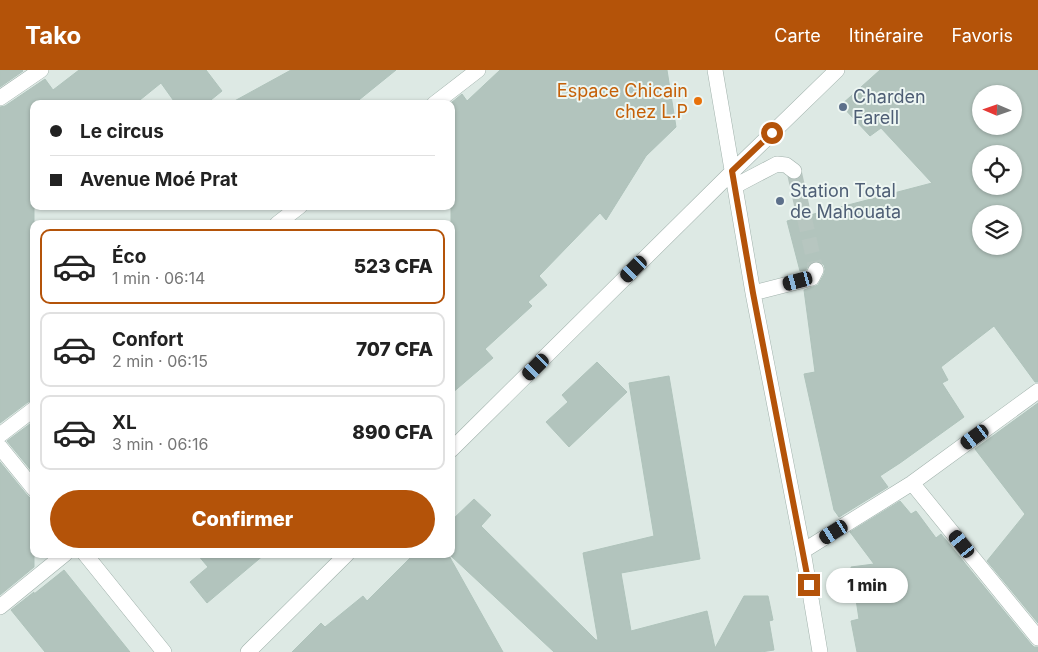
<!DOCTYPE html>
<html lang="fr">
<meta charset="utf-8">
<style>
body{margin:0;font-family:Inter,sans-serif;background:#f6f6f6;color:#222;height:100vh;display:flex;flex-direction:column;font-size:19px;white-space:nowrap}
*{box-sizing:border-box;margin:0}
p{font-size:16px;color:#767676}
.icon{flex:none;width:28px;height:28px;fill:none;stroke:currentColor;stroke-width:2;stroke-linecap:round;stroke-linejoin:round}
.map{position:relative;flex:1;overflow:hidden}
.sheet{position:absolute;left:30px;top:150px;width:425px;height:338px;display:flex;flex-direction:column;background:#fff;border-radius:10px;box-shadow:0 1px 4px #0004}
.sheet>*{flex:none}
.guide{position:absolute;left:30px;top:30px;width:425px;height:110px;border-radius:10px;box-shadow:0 1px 4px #0004;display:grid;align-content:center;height:110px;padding:0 20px;background:#fff}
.needle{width:32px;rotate:272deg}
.fabs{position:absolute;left:972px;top:15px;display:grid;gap:10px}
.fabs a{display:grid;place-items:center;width:50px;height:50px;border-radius:50%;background:#fff;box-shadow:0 1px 4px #0004;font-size:25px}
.end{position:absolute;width:22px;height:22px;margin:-11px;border:6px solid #b45309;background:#fff;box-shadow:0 0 0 2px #fff}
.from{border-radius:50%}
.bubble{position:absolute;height:35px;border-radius:18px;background:#fff;box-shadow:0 1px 4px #0004;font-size:16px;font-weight:800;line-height:35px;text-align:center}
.car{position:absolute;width:15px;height:30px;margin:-15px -8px;border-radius:6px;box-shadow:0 0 4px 1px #0007;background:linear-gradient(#222 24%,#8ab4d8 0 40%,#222 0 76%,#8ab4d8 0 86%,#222 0)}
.guide b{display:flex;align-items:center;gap:18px;height:48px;font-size:19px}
.guide b+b{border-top:1px solid #e0e0e0}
.guide i{width:12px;height:12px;background:#222}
ul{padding:9px 0 0;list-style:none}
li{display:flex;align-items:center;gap:15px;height:75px;margin:0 10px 8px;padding:0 10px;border:2px solid #e0e0e0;border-radius:10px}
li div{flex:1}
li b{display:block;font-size:19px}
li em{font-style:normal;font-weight:800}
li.on{border-color:#b45309}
li>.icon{width:45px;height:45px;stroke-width:1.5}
.action{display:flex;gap:10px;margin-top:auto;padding:10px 20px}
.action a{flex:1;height:58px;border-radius:30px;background:#b45309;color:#fff;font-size:20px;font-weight:800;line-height:58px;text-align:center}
header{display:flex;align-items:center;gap:30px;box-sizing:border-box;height:70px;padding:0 25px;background:#b45309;color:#fff}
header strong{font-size:24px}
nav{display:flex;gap:28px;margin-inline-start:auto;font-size:18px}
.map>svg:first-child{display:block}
.building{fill:#b2c4bd;stroke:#afc3bb;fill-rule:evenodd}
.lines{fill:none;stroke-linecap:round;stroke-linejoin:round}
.minor-tunnel{stroke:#b7c6c0;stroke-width:15;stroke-dasharray:15 8;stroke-linecap:butt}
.minor-casing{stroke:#a0b1ab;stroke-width:16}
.minor{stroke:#fff;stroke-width:15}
.route{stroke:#b45309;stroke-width:6}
.food-dot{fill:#e8710a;stroke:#edf6f2;stroke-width:2}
.service-dot{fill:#5c6f8a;stroke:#edf6f2;stroke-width:2}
.labels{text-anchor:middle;stroke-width:4;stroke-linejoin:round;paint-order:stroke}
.food-label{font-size:18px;fill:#c56008;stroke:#edf6f2;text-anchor:end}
.service-label{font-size:18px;fill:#4e5e75;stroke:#edf6f2;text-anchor:start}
</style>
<header>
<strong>Tako</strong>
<nav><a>Carte</a><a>Itinéraire</a><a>Favoris</a></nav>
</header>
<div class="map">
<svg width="1038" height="582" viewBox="0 0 1038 582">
<rect width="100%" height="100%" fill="#dde9e4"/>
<path class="building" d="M0,0H22L23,1L0,17Z
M79,0H206L222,21L206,34H176L161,13L135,34H34V330L28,332L0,353V37L5,36L45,9L53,20Z
M291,0H396L354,34H229Z
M500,0H667L676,57L646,86L606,150L600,143L539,206L547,215L528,232L532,236L485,279L493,288L451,324V33L462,24L467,31Z
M880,0H1038V312H1035L994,256L941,297L948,310L942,313L964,347L900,393L880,406L888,417L839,447L834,440L804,304L815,302L804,220L818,215L824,204L825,199L824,195L821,192L815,191L810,192L806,200L800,201L787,151L932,113L881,58L870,66L841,35ZM981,24H1014V56H981ZM981,84H1014V116H981ZM981,144H1014V176H981Z
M597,292L627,322L569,377L546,352L568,332L562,325Z
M669,306L700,489L621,503L631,561L707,541L715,578L744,526H768L773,550L769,551L774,580L761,582H554L451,486V451L474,429L491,445L481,456L596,570H598L583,483L654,466L629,313Z
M1038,333V553L987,491L1025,444L975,379Z
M34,351V404L7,371Z
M0,392L27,425L30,428H34V497L0,525Z
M900,431L911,444L916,441L936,468L941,464L1031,574L1034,577H1038V582H857L851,551L859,549L851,497L874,494L850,462Z
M197,484H265L207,533L190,512L208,497Z
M414,484H448L503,582H292L321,553L325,557L363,526L367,531Z
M64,500L130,582H45L11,540L34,522V524Z"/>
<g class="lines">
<path class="minor-tunnel" d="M794,101L816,200"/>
<g class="minor-casing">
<path id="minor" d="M715,0L753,223L803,481L820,582
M0,28L41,0
M434,34L478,0
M735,116L777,94L786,95L794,101
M277,154L300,136
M753,223L812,208L816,200
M0,365L34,339
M0,377L34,419
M451,380L733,101L837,0
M912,413L1038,568
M803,481L912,413L1038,321
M85,484L164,582
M0,537L65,484
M248,582L347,484"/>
</g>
<use href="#minor" class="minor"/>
</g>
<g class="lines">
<path class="route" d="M772,63L732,101L753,223L809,515"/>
</g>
<circle class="food-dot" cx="698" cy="31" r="5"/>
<g class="service-dot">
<circle cx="843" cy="37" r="5"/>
<circle cx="780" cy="131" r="5"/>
</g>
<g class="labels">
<g class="food-label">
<text x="688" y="27">Espace Chicain<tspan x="688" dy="21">chez L.P</tspan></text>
</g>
<g class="service-label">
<text x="853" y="33">Charden<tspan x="853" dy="21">Farell</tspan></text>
<text x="790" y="127">Station Total<tspan x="790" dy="21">de Mahouata</tspan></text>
</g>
</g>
</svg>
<div class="fabs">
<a><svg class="needle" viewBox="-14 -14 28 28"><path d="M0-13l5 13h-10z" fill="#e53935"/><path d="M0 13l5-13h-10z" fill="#767676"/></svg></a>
<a><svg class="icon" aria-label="locate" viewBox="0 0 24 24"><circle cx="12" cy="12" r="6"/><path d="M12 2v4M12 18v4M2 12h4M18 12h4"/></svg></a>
<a><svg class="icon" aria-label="layers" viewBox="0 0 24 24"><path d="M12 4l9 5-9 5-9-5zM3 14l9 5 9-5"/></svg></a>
</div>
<i class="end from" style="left:772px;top:63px"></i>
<i class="end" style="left:809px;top:515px"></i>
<div class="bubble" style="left:826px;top:498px;width:82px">1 min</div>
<i class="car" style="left:634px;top:199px;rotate:225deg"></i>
<i class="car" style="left:798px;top:211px;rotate:255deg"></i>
<i class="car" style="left:536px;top:297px;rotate:225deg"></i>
<i class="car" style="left:975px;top:367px;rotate:234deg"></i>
<i class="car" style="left:834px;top:462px;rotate:238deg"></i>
<i class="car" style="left:962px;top:474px;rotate:321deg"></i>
<div class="guide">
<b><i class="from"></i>Le circus</b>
<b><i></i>Avenue Moé Prat</b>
</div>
<section class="sheet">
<ul>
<li class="on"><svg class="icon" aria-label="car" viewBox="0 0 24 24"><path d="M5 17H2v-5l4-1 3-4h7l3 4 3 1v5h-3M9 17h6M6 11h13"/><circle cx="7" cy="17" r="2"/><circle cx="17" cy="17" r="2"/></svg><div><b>Éco</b><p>1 min · 06:14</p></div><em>523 CFA</em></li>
<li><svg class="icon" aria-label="car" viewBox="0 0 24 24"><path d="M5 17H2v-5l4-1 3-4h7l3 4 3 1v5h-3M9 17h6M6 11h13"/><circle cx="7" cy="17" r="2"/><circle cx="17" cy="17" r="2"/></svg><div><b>Confort</b><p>2 min · 06:15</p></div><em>707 CFA</em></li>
<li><svg class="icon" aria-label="car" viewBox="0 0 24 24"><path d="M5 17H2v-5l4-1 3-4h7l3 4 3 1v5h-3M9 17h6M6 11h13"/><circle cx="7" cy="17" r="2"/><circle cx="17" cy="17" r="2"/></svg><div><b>XL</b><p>3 min · 06:16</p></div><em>890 CFA</em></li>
</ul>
<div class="action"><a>Confirmer</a></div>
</section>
</div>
